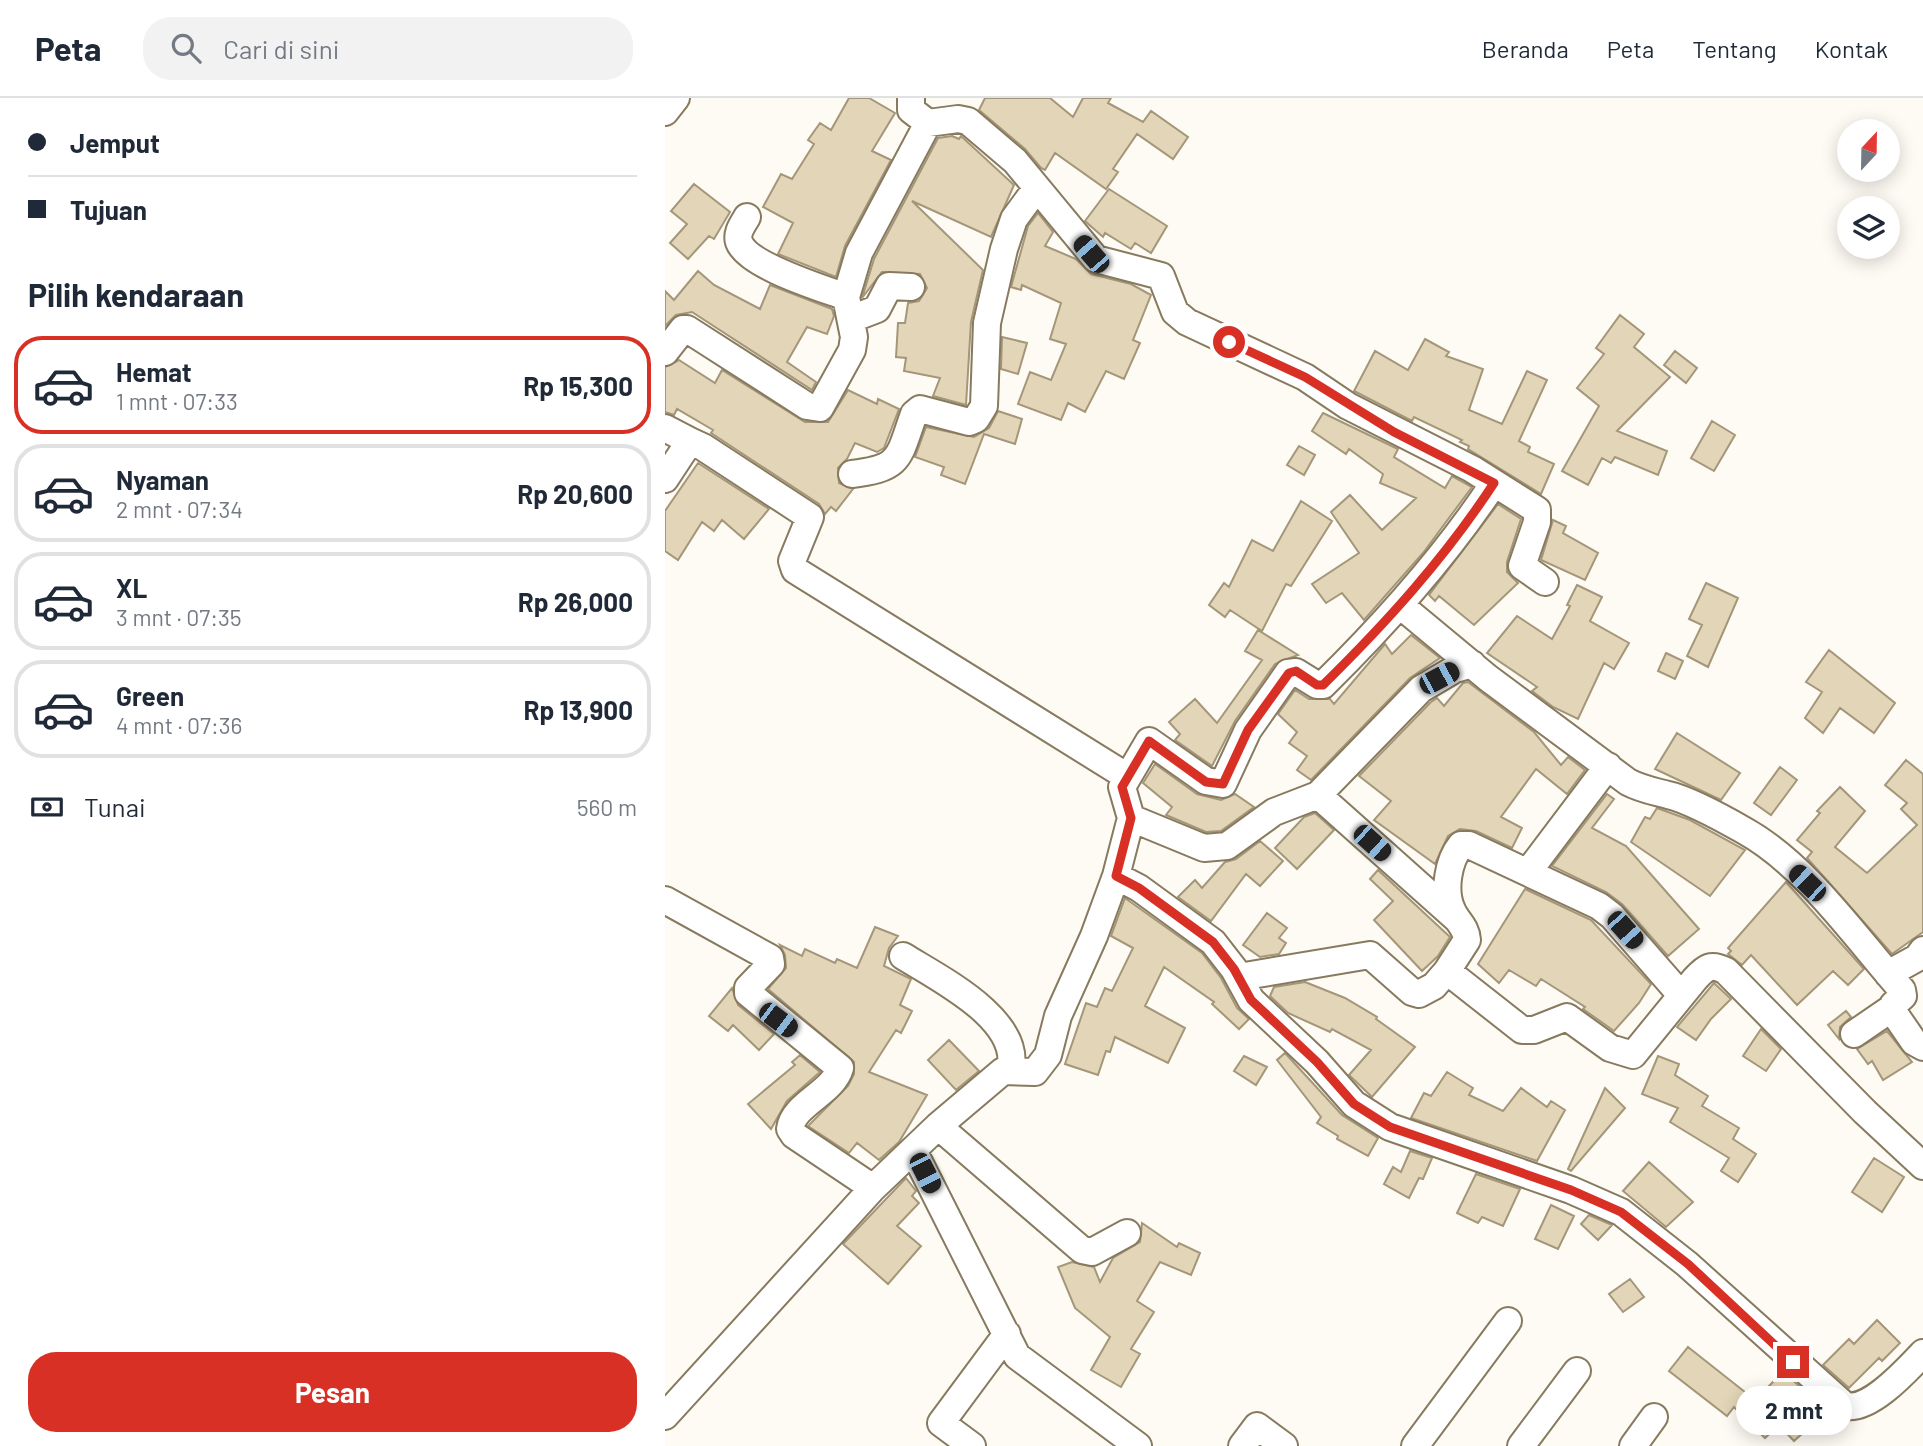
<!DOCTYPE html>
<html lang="id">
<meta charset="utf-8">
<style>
body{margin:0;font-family:Barlow,sans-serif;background:#f2f2f3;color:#1f2937;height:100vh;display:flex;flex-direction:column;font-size:26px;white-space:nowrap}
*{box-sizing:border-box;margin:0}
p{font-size:23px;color:#747a83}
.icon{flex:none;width:38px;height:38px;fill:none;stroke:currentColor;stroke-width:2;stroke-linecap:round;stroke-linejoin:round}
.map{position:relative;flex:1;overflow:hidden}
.sheet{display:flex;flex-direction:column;background:#fff;width:665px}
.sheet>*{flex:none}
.hud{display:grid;align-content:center;height:154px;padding:0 28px;background:#fff}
.needle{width:46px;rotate:22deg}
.tools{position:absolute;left:1172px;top:21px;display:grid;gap:14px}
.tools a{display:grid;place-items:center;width:63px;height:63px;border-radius:50%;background:#fff;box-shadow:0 4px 18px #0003;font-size:35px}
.end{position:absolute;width:32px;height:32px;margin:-16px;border:9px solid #d93025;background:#fff;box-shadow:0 0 0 4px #fff}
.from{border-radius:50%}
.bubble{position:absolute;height:49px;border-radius:24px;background:#fff;box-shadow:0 4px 18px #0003;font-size:23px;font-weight:700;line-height:49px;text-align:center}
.car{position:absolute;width:21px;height:42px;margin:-21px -10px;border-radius:9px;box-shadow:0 0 5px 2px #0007;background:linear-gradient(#222 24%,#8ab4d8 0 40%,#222 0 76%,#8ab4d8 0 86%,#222 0)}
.hud b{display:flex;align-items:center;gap:24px;height:66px;font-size:26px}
.hud b+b{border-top:2px solid #e0e1e3}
.hud i{width:18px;height:18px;background:#1f2937}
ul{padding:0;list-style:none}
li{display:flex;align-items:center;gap:21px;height:98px;margin:0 14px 10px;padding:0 14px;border:4px solid #e0e1e3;border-radius:28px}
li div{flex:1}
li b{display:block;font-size:26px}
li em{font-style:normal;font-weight:700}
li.current{border-color:#d93025}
li>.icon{width:63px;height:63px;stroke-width:1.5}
h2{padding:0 28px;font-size:32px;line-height:84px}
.pay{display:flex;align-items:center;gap:18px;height:77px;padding:0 28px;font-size:26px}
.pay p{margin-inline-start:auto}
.button{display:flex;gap:14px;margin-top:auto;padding:14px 28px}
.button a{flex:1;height:80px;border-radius:28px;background:#d93025;color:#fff;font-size:28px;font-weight:700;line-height:80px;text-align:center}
header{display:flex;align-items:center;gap:42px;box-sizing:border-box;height:98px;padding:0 35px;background:#fff;border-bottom:2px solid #e0e1e3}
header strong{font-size:33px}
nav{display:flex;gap:38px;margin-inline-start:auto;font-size:24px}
.search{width:490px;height:63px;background:#f2f2f3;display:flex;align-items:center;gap:18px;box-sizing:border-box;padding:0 24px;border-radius:28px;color:#747a83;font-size:26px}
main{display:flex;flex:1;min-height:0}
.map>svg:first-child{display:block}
.building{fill:#e3d5b7;stroke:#a49679;stroke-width:2}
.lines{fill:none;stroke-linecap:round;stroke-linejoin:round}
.minor-casing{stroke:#877a5e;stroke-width:30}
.minor{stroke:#fff;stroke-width:26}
.route{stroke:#d93025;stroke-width:9}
</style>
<header>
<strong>Peta</strong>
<div class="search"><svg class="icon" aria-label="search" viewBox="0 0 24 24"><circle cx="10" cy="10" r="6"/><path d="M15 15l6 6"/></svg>Cari di sini</div>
<nav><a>Beranda</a><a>Peta</a><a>Tentang</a><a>Kontak</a></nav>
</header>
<main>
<section class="sheet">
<div class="hud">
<b><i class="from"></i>Jemput</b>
<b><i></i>Tujuan</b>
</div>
<h2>Pilih kendaraan</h2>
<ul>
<li class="current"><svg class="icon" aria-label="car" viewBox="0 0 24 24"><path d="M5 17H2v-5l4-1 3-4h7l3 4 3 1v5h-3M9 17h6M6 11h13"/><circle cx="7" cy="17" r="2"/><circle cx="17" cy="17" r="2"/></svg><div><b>Hemat</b><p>1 mnt · 07:33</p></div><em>Rp 15,300</em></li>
<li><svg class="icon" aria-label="car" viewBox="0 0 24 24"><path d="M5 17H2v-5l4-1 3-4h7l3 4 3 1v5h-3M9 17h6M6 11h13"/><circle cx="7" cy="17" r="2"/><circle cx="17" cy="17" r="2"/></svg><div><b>Nyaman</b><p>2 mnt · 07:34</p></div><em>Rp 20,600</em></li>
<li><svg class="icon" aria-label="car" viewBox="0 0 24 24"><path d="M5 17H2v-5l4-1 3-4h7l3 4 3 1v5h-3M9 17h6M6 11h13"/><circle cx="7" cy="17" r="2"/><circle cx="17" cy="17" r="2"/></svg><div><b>XL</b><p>3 mnt · 07:35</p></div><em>Rp 26,000</em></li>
<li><svg class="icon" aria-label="car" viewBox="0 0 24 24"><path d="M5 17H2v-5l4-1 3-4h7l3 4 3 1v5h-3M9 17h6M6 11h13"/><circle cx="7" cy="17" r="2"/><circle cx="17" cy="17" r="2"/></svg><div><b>Green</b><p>4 mnt · 07:36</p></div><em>Rp 13,900</em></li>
</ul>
<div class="pay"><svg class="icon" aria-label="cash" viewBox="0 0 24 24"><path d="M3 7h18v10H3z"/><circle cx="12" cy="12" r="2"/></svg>Tunai<p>560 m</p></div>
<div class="button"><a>Pesan</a></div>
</section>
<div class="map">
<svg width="1258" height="1348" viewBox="0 0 1258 1348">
<rect width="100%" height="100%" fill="#fefbf5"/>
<path class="building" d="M184,0H204L230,15L207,53L226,62L180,148L171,179L113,156L128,125L98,109L116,76L127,81L149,46L143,42L155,25L166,32Z
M320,0H385L408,19L418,0H446L443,5L478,24L486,13L523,39L508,61L472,36L448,71L453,74L441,91L390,55L380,72L376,70L360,51L314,12Z
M287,38L294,41L296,38L349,87L326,139L247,103L318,172L306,224L301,307L268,298L275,280L239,273L241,260L231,259L233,225H240L243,205L254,203L262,190L255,176L217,174L197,200L209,161L273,40Z
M29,86L65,114L49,141L44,138L23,161L5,145L22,126L6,113Z
M444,91L502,128L486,155L470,145L466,151L440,135L438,139L420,123Z
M373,115L388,134L380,148L411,161L426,176L466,186L486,197L468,242L475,245L459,281L441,273L420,314L403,305L396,322L353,306L365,274L386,282L401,246L385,241L396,205L357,187L356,192L346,189L363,128Z
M33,173L49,187L95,211L105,187L167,211L169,218L162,236L142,229L122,264L151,284L147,292L27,214L11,217L0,228V193L9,202Z
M955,217L979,236L969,249L1005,279L952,333L1002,353L993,377L950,359L946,365L937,360L923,387L897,373L934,308L912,290L939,256L931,250Z
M337,239L362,245L353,276L336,271Z
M760,241L784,254L781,258L818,271L804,312L837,326L862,273L882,282L854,343L865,349L863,354L889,366L876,396L803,351L804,348L795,344L797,342L749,319L747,323L689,293L710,253L743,272Z
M1010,253L1032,270L1021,285L999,267Z
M14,262L50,285L57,272L140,324H163L183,292L212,306L213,301L234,311L219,350L212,354L190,345L182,361L173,370L174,385L188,391L171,413L166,409L160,416L154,406L46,335L48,332L12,311L9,317L0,314V269Z
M333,313L357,321L350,346L319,336L300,386L276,377L279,369L250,359L261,329L309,339L324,330Z
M658,315L733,351L729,359L780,390L787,378L807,389L758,455L699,522L677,495L661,505L647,486L694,455L666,414L685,397L717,432L751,400L715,385L718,376L684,351L681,356L647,333Z
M1047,323L1070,337L1049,373L1026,360Z
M634,348L650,357L639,377L622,367Z
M33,365L104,411L79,441L57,422L49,433L37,424L13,462L0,453V413Z
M636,403L667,423L626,488L621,486L597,533L565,512L560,519L544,507L559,485L564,489L587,442L608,453Z
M833,406L856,421L842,464V474L853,485L809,527L774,498L770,503L764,497Z
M888,422L901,428L898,435L933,455L920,482L876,462Z
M1041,485L1073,500L1043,569L1022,558L1037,527L1024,521Z
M912,487L937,499L925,523L964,545L949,571L939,565L913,621L888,609L867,593L872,589L822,555L852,518L887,541L905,508L902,507Z
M593,532L633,557L610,566L570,623L547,668L510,642L515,636L504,624L530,601L552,625L597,562L580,553Z
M746,537L775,560L745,580L646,682L632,672L642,658L624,645L632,634L613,616L630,592L644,601H665L669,606L720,546L727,556Z
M1164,552L1230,605L1209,635L1175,610L1158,635L1140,620L1157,594L1141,584Z
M1001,555L1018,563L1010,581L993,573Z
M803,584L869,634L896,667L903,659L920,672L902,696L871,671L836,719L857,730L847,750L811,733L795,731L783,738L770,766L709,722L726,703L694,678L766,604L772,600L779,608L798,585Z
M1012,635L1075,675L1056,702L990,671Z
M1241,662L1258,676V834L1227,856L1142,760L1147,754L1132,742L1155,715L1152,713L1175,689L1200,713L1170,749L1202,775L1252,727L1236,711L1242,705L1220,687Z
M490,666L532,696L556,702L570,696L589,709L556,733L541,734L501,717L507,709L478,685Z
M1115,669L1132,682L1106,717L1089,705Z
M942,696L949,701L927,730L961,748L1034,831L1003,858L957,806L941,794L887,768Z
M992,710L1025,722L1080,752L1045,798L966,744L980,719L985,721Z
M650,715L669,732L632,771L610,750L639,719Z
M595,743L618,763L595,788L581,776L546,823L513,799L530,782L537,790L560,764L571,761Z
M713,772L785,839L773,858L757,873L709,822L728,803L705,781Z
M1121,784L1199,871L1183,887L1168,873L1132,907L1086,857L1077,867L1063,856L1066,853L1063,850Z
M860,791L926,822L986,886L974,905L949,933L918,911L920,909L876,881L871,888L844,872L834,885L813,866Z
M460,800L537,855L556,880L572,910L584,921L574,931L547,906L549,904L499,869L480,908L520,930L503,965L450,939L445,954L441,953L433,977L400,966L421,905L432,909L440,890L447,893L468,850L446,838Z
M602,815L622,830L614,840L621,845L614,856L595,859L578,847Z
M210,829L233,838L224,850L219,868L246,881L235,907L247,913L236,935L231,932L204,974L262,997L234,1044L214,1062L192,1045L184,1055L143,1028L183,988L189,976V964L103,891L121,870L120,857L115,847L137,858L140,851L170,865L172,861L192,870Z
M640,884L680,900L712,919L711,921L750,949L707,999L684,977L706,952L667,931L665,934L623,915L605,898L609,889Z
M1049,885L1066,901L1046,921L1031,942L1012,929Z
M67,890L73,907L109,936L94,952L68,927L63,933L44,918Z
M1181,913L1186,919L1175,929L1174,941L1163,927Z
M1096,931L1116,951L1101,973L1078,958Z
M1222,933L1247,964L1218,982L1207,963L1203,966L1192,951Z
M284,942L314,973L291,992L263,962Z
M620,955L677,1017L713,1040L703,1058L672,1041L673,1038L652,1025L656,1019L612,962Z
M135,957L155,974L122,1003L106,1031L83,1006L130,967L127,964Z
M579,958L602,969L591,987L569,973Z
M993,958L1014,966L1010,977L1043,998L1037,1008L1074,1030L1068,1041L1091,1056L1073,1084L1056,1073L1064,1060L1005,1024L1013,1010L977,996Z
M782,974L808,990L804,997L838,1013L856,990L882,1009L886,1003L900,1012L872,1063L746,1020L759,995L766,998Z
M940,990L960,1010L906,1073L903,1071Z
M745,1053L767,1060L758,1081L754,1080L744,1100L719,1086L728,1069L736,1074Z
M1209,1060L1239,1079L1217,1114L1187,1094Z
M984,1064L1028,1104L1001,1129L958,1093Z
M811,1076L855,1091L838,1128L817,1119L813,1125L792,1115Z
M241,1080L251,1093L247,1098L254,1105L232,1128L256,1148L223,1186L178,1146Z
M886,1107L909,1118L893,1151L870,1141Z
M924,1117L947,1127L933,1142L916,1126Z
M477,1125L512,1149L514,1145L535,1155L526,1177L495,1164L472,1203L489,1214L466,1251L475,1256L456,1289L426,1272L445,1239L410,1210L393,1169L407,1164L429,1169L435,1184L448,1160L475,1144Z
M965,1181L979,1199L958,1214L944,1196Z
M1212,1222L1235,1245L1217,1263L1214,1260L1184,1290L1158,1267L1184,1241L1189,1246Z
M1023,1249L1090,1302L1118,1274L1140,1293L1129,1304L1149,1325L1129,1343L1114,1327L1100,1340L1069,1309L1062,1318L1004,1273Z"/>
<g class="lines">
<g class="minor-casing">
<path id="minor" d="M0,14L11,0
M263,25L293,21L303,23L350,63L431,161L496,178L510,214L522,224L640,279L683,308L807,371L872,412V424L857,468L880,484
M82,119C78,126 71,135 74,144C83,168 157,190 181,199
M186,221L212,211L224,188L246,189
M0,254L18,231H22L142,308L155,310L187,252L189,239L181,199L194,155L263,25L246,12V0
M0,330L25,343
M187,376C237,370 233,360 249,316L255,311L304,324L311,321L319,308L322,225L339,151L349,121L371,91
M0,381L25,343L38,349L145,419L127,463L130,472L461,678
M735,507L823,580L963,684C976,691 988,693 1003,697C1025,702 1059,721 1080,733C1141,767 1191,840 1237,892L1238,898L1228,907L1227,912L1249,944L1258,949
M653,697L792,821
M466,720L539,750L562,748L609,714L653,697L756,591L790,571L807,566
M863,774L943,668
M451,778L474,790L548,844L569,871L586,902L652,964L689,1006L725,1029L906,1092L956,1114L1022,1166L1179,1307C1202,1316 1242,1272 1258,1255
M0,802L105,860L106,866L83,890V895L175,970C168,995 128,1006 125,1031L129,1037L208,1090
M238,858C273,880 359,922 345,973
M1223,876L1252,860L1258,852
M574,879L705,857L747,894L754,896L769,888L782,873
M1016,897L947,818L934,808L804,747H796C783,763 778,793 787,812C792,824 801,828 802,842L782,873L857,932H869L902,919L945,950L968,957L1030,881C1041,869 1046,865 1061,873L1200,1014L1258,1068
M1189,936L1227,910
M273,1028L417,1152L427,1154L462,1135
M248,1052L352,1258L473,1348
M0,1318L208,1090L273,1028L338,973L370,974L383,957L393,918L429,838L451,778L466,720L457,689L484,643L541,683L558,686L583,632L623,575L631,574L652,587H658C721,525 780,459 829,385
M307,1348L276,1325L342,1236
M577,1348L592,1328L619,1348
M750,1348L843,1223
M856,1348L912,1273
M968,1348L989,1319"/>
</g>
<use href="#minor" class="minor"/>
</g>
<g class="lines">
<path class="route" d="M564,244L640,279L729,334L829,385C780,460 721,525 658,587H652L631,573L624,575L583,632L558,686L541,684L484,643L457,689L466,720L451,778L474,790L548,844L569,871L586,902L652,964L689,1006L725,1029L906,1092L956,1114L1023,1166L1128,1264"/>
</g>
</svg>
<div class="tools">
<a><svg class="needle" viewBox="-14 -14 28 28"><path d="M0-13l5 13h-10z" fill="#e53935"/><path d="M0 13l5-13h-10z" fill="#747a83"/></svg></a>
<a><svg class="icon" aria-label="layers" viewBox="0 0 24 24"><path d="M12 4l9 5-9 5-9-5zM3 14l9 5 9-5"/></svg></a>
</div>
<i class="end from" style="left:564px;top:244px"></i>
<i class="end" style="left:1128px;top:1264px"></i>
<div class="bubble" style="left:1071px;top:1288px;width:116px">2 mnt</div>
<i class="car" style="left:426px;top:156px;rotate:319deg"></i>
<i class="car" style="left:774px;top:580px;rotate:62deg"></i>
<i class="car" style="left:707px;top:745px;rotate:132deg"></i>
<i class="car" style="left:1142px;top:785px;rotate:314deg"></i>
<i class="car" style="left:960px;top:832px;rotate:138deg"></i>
<i class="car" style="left:113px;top:922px;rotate:127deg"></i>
<i class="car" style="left:260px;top:1075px;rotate:153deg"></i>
</div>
</main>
